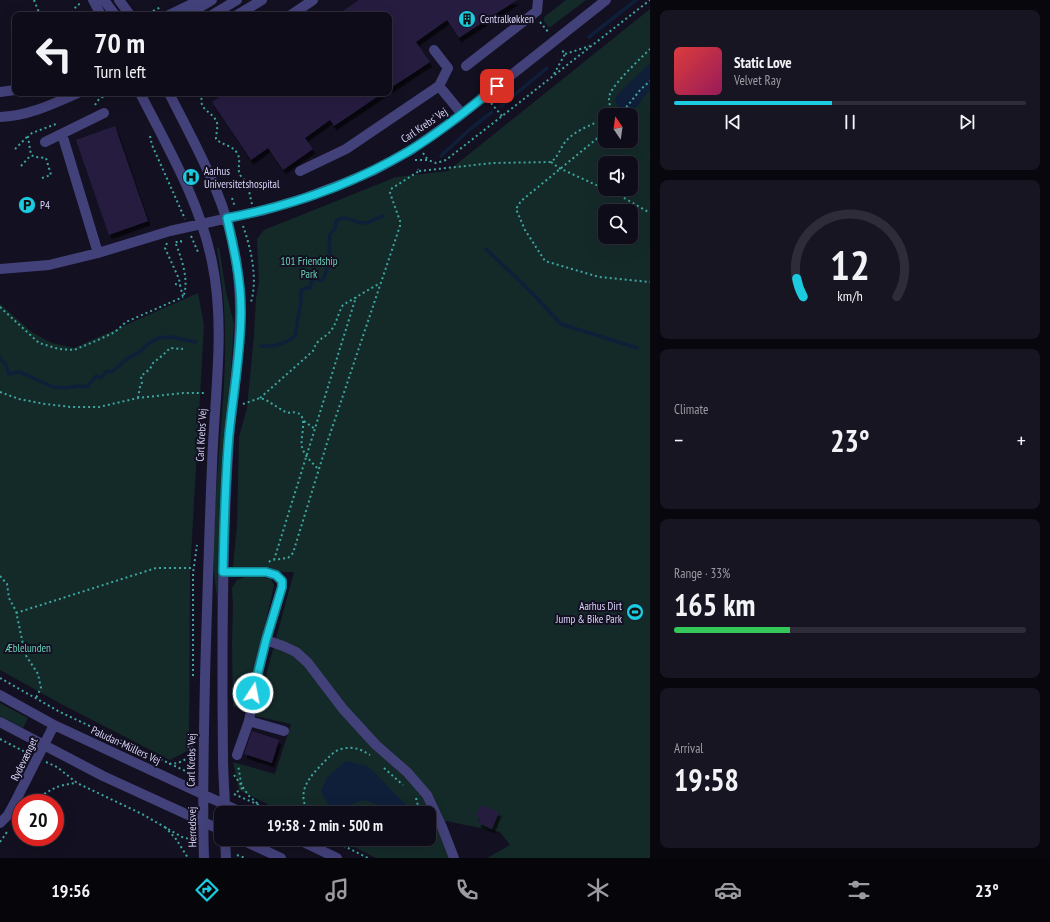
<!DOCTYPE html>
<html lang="en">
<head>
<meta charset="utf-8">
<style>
  body { margin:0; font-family:"PT Sans Narrow",sans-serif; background:#171522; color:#f1f3f6; height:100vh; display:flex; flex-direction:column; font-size:15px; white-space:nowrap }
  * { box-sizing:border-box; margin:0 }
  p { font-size:13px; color:#9b9ba2 }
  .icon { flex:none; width:22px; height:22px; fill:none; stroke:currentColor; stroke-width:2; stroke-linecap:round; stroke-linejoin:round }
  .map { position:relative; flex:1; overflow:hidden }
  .side { display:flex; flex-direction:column; gap:10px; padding:10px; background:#08070e; width:400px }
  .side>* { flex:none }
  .banner { position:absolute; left:12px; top:12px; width:380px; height:84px; border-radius:8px; box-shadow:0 4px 16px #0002,0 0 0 1px #2e2c38; background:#0e0c19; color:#f1f3f6; overflow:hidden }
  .needle { width:26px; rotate:347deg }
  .tools { position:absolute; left:598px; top:108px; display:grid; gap:8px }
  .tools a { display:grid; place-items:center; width:40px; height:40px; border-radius:8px; background:#0e0c19; box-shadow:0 4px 16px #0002,0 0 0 1px #2e2c38; font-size:20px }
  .speed { position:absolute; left:12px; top:794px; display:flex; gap:8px; font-size:20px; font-weight:700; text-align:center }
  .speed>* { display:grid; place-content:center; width:52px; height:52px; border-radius:50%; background:#0e0c19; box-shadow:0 4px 16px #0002,0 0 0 1px #2e2c38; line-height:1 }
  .speed .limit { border:6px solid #d22; background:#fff; color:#111 }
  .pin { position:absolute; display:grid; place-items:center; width:34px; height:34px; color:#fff; margin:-17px; border-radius:8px; box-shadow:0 2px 6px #0006 }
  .me { position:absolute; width:44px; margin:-22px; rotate:11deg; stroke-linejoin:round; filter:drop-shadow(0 0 3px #0008) }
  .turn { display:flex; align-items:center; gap:14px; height:84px; padding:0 16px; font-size:18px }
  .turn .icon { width:52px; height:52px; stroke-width:2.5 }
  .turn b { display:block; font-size:28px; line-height:34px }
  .big { font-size:30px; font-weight:700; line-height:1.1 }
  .side .card { flex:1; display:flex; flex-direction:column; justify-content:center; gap:6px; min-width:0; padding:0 14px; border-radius:8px; background:#171522 }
  .side .dial { align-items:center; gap:0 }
  .dial svg { height:104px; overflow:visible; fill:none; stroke:#2e2c38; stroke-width:7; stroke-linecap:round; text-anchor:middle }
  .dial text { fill:#f1f3f6; stroke:none }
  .song { display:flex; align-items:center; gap:12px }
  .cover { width:48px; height:48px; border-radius:6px; background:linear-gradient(135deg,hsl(0 70% 55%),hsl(330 70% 35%)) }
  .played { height:4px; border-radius:2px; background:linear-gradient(90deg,#1ccbdf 45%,#2e2c38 45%) }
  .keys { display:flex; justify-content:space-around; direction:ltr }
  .heat { display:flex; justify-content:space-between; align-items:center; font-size:22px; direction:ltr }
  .charge { height:6px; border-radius:3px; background:linear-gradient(90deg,#34c759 33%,#2e2c38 0) }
  .trip { position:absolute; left:214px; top:806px; width:222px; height:40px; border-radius:8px; background:#0e0c19; box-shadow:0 4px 16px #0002,0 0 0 1px #2e2c38; font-weight:700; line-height:40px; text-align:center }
  .menu { display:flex; height:64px; justify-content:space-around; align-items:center; background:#06050a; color:#9b9ba2 }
  .menu .icon { width:28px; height:28px }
  .menu .current { color:#1ccbdf }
  .menu b { font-size:18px; color:#f1f3f6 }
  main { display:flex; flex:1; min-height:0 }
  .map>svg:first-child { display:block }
  .green { fill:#142a29; fill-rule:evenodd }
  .water { fill:#0f1f3a }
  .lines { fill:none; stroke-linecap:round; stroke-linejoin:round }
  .stream { stroke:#0f1f3a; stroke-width:3.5 }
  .building { fill:#251e3f; filter:url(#shadow) }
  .path { stroke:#3da6a0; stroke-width:2; stroke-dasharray:2 3; stroke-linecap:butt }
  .minor { stroke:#43417a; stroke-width:10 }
  .route-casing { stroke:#128491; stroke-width:10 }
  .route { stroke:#1ccbdf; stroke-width:7 }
  .labels { text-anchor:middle; stroke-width:4; stroke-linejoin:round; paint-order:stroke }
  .poi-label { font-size:11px; fill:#d9d5fa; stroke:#131021; text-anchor:start }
  .street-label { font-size:11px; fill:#d9d5fa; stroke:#131021 }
  .park-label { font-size:11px; fill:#6ad1b7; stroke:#131021 }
</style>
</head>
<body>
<main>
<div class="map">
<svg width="650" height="858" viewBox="0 0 650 858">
  <defs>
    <filter id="shadow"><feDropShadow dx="2.5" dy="4.5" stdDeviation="0" flood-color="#0009"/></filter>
  </defs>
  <rect width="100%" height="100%" fill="#131021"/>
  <!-- green -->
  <path class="green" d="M566 0H586L549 28 544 21V17Z
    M650 9V858H487L510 845 500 832 446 821 437 827 449 858H376L338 839H429V813H285L239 790 233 762 275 774 291 724 255 716 294 572H283L233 567 237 525 239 437 247 408 254 335 256 298 259 282 257 239 264 230 396 177 448 171ZM605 115H631V141H605ZM605 163H631V189H605ZM605 211H631V237H605Z
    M219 247 226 292 234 324 229 399 219 772 217 596C209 551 216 500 219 454 222 413 226 373 225 332 225 304 221 276 217 248Z
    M198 293 204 325 190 574 189 750 170 760 63 705 0 670V304L33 333 52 343 74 348Z
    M245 577H263L271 579 274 585 247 708 233 707 232 642 233 606 232 588 237 580Z
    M0 703 28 718 23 728 0 716Z"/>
  <!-- water -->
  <path class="water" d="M650 63V89L635 109 620 110 615 102 616 96Z
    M346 761 368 766 408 807 403 813 364 800 345 806 329 805 321 792 327 777Z"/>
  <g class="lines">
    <!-- stream -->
    <path class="stream" d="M589 37 636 0
      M501 106 547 68
      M441 156 469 130 492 112
      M486 249 530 291 561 324 637 348
      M261 346C272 347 286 344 295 336L301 301V291L306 288H310L312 280 316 279 321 281 324 278C325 272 328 268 329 262 330 252 329 244 330 234L335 229 336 221C346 214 354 223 364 223 370 223 377 218 383 216
      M0 358 6 365 9 374 20 372 53 387 64 388 79 386 87 387 96 376 101 378 106 372 113 371 128 358 141 351 149 343 159 338 170 337 196 342"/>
  </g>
  <!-- building -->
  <path class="building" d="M359 0H517L459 38 447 20 416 42 430 62 389 89V15H337Z
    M225 93H383L334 126 330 120 305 138 313 149 283 170 268 148 251 160 212 102Z
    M115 126 148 221 109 235 76 140Z
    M252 731 279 740 272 763 244 754Z
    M480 805 499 812 492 829 478 823 480 818 476 816Z"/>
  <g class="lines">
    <!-- path -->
    <path class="path" d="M34 0 40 15
      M153 11 161 7
      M73 13 76 6 81 3
      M540 22 549 33
      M565 54 590 46
      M554 74 565 54 561 49
      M203 93C196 111 213 110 217 123 218 128 216 134 216 139 222 145 232 145 237 153 241 159 238 165 239 172 240 177 244 178 246 182 249 188 250 197 252 204
      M491 103 502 116
      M95 105 99 99 110 93
      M611 115C612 108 607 101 610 94 614 83 641 58 650 49
      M620 115 641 89 650 81
      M605 132 521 201 516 209 525 230 545 261 599 277 650 282
      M150 136 152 145 185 219
      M15 149 27 137
      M423 153 428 160
      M415 160H428L436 163 446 160 650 0
      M551 162 559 168 605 189
      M21 166 31 155
      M419 171 493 163 551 162C559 156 560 148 566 141 573 132 594 123 605 119
      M42 178 51 175 46 158 35 157 31 155 28 137 32 133 56 124
      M606 189 619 195 650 213
      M232 198 235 207
      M243 226C251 248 258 279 251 302
      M191 236 198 252
      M167 243 165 248 179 279 180 285
      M175 284 180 285 183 297C190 282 181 256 175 242H181V239
      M0 307 39 343 59 349 74 350 98 340 115 332 126 322 183 297
      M0 392 19 399 45 404 71 407H99L138 398 183 393H206
      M138 398 140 387 142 384 141 376 150 369 153 363 163 355 170 348 183 349
      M260 398 313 351C318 336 325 340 332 329 337 322 338 313 343 305L380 283
      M243 404 260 398 266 400 287 413C313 407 299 436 302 447 304 456 313 463 319 470
      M304 421 315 429
      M274 560 356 297
      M269 562 271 560 288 558 293 553 327 443 400 226V221L390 193 391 189 419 171 418 169
      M0 576 7 584 9 598 16 611 25 654 38 674 41 688 36 698
      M16 613 156 568H194
      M193 676V573L197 545
      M0 678 60 712 194 775
      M0 739 29 754
      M46 762 57 767 77 783 142 814 182 837 193 840
      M169 764C183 763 189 760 192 745
      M384 768 403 785
      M234 775 249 796 258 804
      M237 792 242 788 238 765
      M234 794 277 813
      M416 798 418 806 417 813
      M32 803C49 790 56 785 77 783
      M309 813C295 791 310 777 324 762 329 757 335 750 341 749 353 746 361 749 370 755
      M165 827 176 839 188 858
      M330 839 368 858
      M0 842 7 832
      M237 855 245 858"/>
    <!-- minor -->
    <path class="minor" d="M93 0 101 15
      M104 0 115 15
      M119 0 130 15
      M169 15 200 0
      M187 15 212 0
      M212 15 237 0
      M237 15 262 0
      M291 15 313 0
      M434 50 448 68 439 86 462 114
      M466 66 537 11 538 0
      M0 92 15 90
      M140 93C168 148 200 202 212 262 226 327 214 400 212 466 209 536 207 607 205 678 204 738 202 798 204 858
      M169 93C196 147 227 199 236 260 246 320 235 377 229 437 228 455 227 473 226 492 222 580 222 669 223 758 223 776 225 795 225 813
      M0 117C28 116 53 104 78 93
      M62 134 98 253
      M45 142 104 113
      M300 171 346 149 439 86
      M0 269 49 265 98 253 170 231 265 210 305 198 342 184 375 170 411 150 457 118 606 0
      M223 572H266L276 575 282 581V587L266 640 256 680 249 721 237 755
      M266 640 283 646 296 652 308 663 343 709 376 745 407 772 427 795 442 827 454 858
      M0 695 54 725 243 813
      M249 721 284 731
      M0 722 103 776 221 830
      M0 823 8 815 14 804 54 725
      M225 839 226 858
      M240 839 281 858
      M297 839 337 858"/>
  </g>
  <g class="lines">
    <!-- route casing -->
    <g class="route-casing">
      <path id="route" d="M253 693 266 640 282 587V581L276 575 266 572H223C224 527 225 480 229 435 233 394 241 353 241 311 241 280 234 249 227 218 291 206 353 184 409 151 440 132 469 109 497 86"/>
    </g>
    <!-- route -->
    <use href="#route" class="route"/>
  </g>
  <!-- icons -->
  <defs>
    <g id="building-disc" transform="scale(0.9)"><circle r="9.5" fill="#1ccbdf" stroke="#131021"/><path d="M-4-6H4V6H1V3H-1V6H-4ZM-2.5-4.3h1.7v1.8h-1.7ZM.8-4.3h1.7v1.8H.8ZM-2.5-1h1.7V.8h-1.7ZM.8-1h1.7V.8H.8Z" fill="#111"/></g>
    <g id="hospital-disc" transform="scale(0.9)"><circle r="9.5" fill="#1ccbdf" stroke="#131021"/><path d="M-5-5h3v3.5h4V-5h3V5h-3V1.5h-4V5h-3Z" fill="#111"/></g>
    <g id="parking-disc" transform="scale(0.9)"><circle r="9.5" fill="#1ccbdf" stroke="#131021"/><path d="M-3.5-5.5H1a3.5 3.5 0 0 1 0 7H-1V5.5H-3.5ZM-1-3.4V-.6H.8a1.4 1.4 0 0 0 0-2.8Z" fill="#111"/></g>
    <g id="stadium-disc" transform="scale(0.9)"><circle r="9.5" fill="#1ccbdf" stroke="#131021"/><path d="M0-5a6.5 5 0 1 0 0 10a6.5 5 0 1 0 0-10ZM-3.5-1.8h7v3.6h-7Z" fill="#111"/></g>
  </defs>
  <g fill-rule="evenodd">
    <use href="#building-disc" x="467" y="19"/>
    <use href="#hospital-disc" x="191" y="177"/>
    <use href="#parking-disc" x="27" y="205"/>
    <use href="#stadium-disc" x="635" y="612"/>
  </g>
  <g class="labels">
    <!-- poi labels -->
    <g class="poi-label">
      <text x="480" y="23">Centralkøkken</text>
      <text x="204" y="175">Aarhus<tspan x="204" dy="13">Universitetshospital</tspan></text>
      <text x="40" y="209">P4</text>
      <text x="622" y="610" text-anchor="end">Aarhus Dirt<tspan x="622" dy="13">Jump &amp; Bike Park</tspan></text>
    </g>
    <!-- street labels -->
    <g class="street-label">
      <text transform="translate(424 125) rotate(-34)" y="4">Carl Krebs' Vej</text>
      <text transform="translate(201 435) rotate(-87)" y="4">Carl Krebs' Vej</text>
      <text transform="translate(126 745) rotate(25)" y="4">Paludan-Müllers Vej</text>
      <text transform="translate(24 759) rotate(-64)" y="4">Rydevænget</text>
      <text transform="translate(191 760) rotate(-89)" y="4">Carl Krebs' Vej</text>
      <text transform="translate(192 827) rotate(-91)" y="4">Herredsvej</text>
    </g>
    <!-- park labels -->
    <g class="park-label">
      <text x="309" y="265">101 Friendship<tspan x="309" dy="13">Park</tspan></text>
      <text x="28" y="652">Æblelunden</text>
    </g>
  </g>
</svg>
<div class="tools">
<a><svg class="needle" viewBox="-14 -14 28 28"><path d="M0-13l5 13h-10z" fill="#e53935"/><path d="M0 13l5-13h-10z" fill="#9b9ba2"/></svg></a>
<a><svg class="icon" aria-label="sound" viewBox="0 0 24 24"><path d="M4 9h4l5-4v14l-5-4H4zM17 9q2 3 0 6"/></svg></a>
<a><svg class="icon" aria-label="search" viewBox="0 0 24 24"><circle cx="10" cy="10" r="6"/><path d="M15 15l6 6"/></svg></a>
</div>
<div class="speed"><div class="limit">20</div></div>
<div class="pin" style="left:497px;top:86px;background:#d93025"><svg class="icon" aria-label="arrive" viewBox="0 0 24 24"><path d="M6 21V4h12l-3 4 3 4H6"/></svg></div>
<svg class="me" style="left:253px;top:693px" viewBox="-20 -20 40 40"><circle r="17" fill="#1ccbdf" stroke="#fff" stroke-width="3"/><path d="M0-11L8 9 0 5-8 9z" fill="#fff"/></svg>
<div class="trip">19:58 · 2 min · 500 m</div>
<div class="banner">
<div class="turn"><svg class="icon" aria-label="left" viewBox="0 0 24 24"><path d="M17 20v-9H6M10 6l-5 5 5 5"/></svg><div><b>70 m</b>Turn left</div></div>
</div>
</div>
<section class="side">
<div class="card">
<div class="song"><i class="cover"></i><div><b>Static Love</b><p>Velvet Ray</p></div></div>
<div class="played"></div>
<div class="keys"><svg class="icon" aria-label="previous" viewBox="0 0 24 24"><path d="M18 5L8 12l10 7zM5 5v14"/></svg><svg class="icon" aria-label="pause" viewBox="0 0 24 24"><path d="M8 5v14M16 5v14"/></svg><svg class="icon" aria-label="next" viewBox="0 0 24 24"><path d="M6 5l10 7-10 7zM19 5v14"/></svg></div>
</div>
<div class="card dial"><svg viewBox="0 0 100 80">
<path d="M14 69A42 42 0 1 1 86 69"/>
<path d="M14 69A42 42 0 0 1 9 55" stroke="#1ccbdf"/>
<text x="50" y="56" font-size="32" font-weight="700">12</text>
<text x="50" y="72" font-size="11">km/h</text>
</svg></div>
<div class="card"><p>Climate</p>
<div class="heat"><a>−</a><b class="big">23°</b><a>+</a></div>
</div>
<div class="card"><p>Range · 33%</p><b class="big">165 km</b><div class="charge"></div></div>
<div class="card"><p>Arrival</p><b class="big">19:58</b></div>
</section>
</main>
<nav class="menu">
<b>19:56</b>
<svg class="icon current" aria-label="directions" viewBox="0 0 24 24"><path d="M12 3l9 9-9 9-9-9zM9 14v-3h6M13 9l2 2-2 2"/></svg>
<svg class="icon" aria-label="music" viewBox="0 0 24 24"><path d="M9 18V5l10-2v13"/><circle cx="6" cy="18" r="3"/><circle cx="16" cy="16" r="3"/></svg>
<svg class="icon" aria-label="phone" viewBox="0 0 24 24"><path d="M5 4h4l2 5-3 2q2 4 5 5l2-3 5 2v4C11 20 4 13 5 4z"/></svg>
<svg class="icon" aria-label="climate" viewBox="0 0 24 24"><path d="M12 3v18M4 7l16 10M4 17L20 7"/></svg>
<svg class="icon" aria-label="car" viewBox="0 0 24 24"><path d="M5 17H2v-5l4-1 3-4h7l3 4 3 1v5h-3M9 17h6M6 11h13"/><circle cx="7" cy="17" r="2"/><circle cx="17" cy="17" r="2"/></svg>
<svg class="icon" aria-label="filters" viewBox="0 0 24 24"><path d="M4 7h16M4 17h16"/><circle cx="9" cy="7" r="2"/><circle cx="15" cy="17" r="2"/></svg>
<b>23°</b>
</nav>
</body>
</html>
